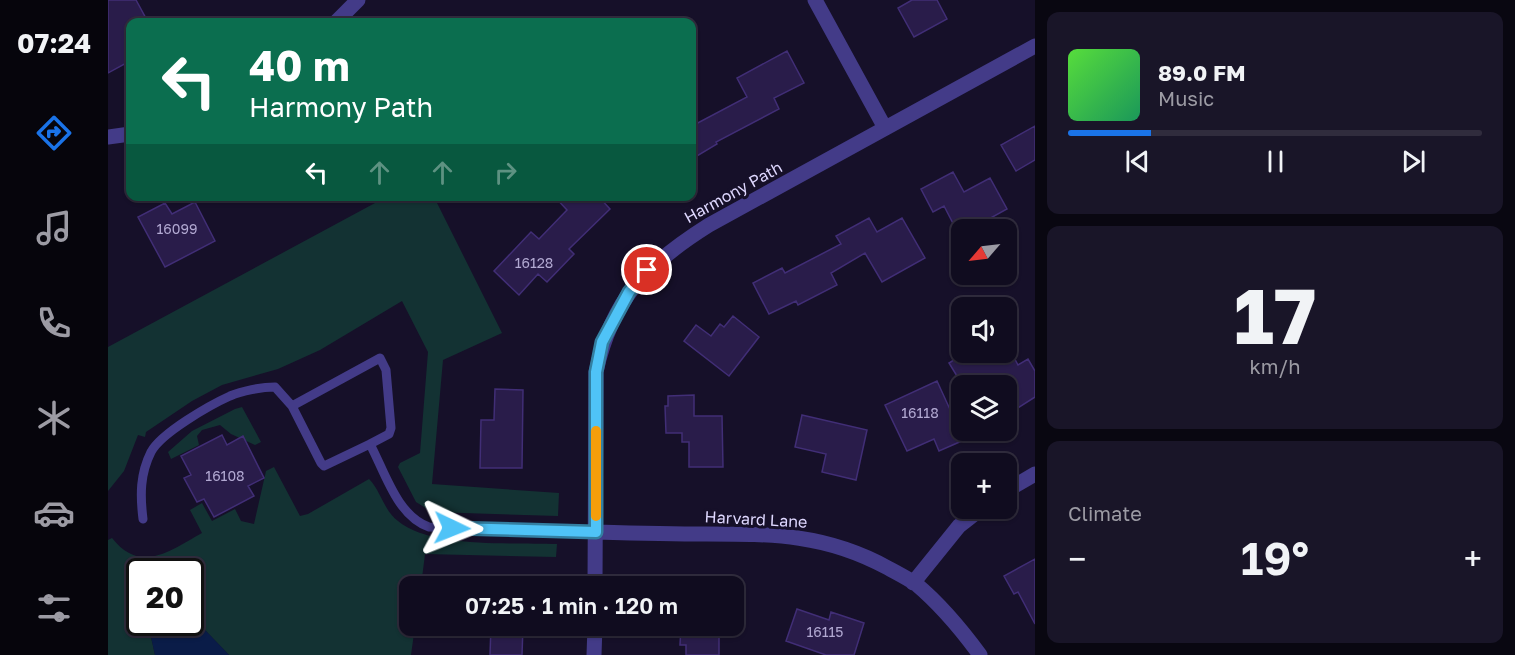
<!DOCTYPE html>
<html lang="en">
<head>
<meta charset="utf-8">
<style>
  body { margin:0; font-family:"Golos Text",sans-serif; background:#191528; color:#f1f3f6; height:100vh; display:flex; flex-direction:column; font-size:22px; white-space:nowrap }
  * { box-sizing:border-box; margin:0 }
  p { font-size:20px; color:#9c9ba4 }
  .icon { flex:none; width:33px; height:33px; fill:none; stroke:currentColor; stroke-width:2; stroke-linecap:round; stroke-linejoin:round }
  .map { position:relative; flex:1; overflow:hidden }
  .drawer { display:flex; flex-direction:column; gap:12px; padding:12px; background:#090711; width:480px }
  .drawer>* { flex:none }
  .guide { position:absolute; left:18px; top:18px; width:570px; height:183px; border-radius:12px; box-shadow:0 2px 4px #0004,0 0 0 2px #302c3d; background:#0b6e4f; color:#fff; overflow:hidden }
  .needle { width:39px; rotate:242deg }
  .controls { position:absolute; left:843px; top:219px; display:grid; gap:12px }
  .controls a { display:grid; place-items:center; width:66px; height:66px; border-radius:12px; background:#100c1f; box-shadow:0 2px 4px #0004,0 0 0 2px #302c3d; font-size:30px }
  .speed { position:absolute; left:18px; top:558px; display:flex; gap:12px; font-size:30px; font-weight:700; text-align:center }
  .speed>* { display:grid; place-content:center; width:78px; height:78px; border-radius:50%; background:#100c1f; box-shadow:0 2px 4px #0004,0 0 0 2px #302c3d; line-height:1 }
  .speed .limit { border:3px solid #111; border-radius:9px; background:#fff; color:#111 }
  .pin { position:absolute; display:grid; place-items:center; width:51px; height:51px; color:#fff; margin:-26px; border:3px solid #fff; border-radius:50%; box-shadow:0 2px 6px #0007 }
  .me { position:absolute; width:66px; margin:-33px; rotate:92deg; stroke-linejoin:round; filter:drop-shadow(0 0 4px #0008) }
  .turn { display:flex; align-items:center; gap:21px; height:126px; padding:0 24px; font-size:27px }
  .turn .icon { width:78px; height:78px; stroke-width:2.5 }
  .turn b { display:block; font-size:42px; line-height:51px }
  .lanes { display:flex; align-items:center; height:57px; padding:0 24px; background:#0003; justify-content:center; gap:30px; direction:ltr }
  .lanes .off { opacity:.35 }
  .big { font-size:45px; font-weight:600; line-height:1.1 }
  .drawer .tile { flex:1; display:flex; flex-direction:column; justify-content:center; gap:9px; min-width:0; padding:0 21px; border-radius:12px; background:#191528 }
  .drawer .dial { align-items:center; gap:0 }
  .dial b { font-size:78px; line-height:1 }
  .song { display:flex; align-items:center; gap:18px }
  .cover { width:72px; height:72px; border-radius:9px; background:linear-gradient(135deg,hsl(110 70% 55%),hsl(150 70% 35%)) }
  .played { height:6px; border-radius:3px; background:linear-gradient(90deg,#1a73e8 20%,#302c3d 20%) }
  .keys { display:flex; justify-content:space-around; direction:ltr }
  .heat { display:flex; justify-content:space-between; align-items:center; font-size:33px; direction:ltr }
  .trip { position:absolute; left:291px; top:576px; width:345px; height:60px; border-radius:12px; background:#100c1f; box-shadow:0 2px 4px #0004,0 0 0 2px #302c3d; font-weight:600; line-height:60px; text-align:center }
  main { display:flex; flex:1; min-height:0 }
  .dock { display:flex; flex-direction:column; width:108px; justify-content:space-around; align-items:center; background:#06050c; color:#9c9ba4 }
  .dock .icon { width:42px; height:42px }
  .dock .current { color:#1a73e8 }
  .dock b { font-size:27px; color:#f1f3f6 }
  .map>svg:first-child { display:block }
  .green { fill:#133233 }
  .water { fill:#0a1c48 }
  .building { fill:#291c4a; stroke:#412e76; stroke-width:1.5 }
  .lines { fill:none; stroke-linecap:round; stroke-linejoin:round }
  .service { stroke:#433b88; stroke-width:9 }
  .minor { stroke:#433b88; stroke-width:15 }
  .route-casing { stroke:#337fa1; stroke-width:15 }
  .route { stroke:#4fc3f7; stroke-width:10 }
  .slow { stroke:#f59e0b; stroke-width:10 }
  .labels { text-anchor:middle; stroke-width:6; stroke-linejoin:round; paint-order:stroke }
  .number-label { font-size:14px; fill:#b2a9d2 }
  .street-label { font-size:16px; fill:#dfd8ff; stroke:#161029 }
</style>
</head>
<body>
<main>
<nav class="dock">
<b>07:24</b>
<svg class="icon current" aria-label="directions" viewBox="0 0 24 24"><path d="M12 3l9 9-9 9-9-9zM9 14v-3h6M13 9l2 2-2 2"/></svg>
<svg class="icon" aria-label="music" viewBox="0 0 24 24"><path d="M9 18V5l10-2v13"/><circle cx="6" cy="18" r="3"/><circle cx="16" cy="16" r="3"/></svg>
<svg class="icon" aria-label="phone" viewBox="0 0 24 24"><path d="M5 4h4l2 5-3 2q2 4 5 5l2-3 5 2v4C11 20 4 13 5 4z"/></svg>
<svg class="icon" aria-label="climate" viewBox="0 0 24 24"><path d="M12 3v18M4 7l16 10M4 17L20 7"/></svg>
<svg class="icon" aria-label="car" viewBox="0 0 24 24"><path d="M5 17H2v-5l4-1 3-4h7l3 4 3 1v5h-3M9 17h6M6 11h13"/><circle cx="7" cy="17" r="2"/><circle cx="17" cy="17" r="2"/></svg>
<svg class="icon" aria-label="filters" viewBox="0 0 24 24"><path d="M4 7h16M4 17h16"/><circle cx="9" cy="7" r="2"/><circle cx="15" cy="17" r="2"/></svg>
</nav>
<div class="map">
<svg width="927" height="655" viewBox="0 0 927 655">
  <rect width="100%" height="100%" fill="#161029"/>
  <!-- green -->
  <path class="green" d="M280 196 326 197 394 333 335 360 324 484 451 493 450 516 324 512 308 502 290 467 292 463 312 453 320 352 294 301 212 350 170 369 114 385 84 401 38 432 37 437 30 435 16 471 0 491V347Z
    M134 407 153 442 147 445 123 434 112 425 94 430 89 436 91 445 63 459 60 452 84 431 127 409Z
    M166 467 192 516 200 514 261 479C273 491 276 511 290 521 323 549 405 542 449 544L448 557 317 554 313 586H302V626H307L303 655H121L97 630 83 619 82 572H32V622L40 623 47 655H0V540L4 538C33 575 63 550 94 533L82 510 94 503 104 521 127 509 133 521 146 524 158 471Z"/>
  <!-- water -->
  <path class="water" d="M83 619 97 630 121 655H47L40 623 82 622Z"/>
  <!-- building -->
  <path class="building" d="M0 0H28L40 22H22V61L0 73Z
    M804 0H829L839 19 806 37 790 8Z
    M679 51 696 83 666 98 671 109 608 142 609 144 584 159V126L639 97 629 78Z
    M927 126V160L908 171 893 145Z
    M845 172 856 192 882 178 899 209 861 230H854V233L851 235 836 206 825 212 813 189Z
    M446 196H490L502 209 461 249 466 254 439 282 430 274 411 295 386 271 423 232 431 239 459 210Z
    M87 202 107 241 57 267 30 217 57 203 64 214Z
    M761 218 769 232 794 218 817 258 774 282 757 253 723 273 729 285 690 305 688 301 661 314 645 283 674 268 677 273 733 244 728 236Z
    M625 316 651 337 621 376 576 341 588 325 603 336 612 324 616 327Z
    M881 352H903L910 365 920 359 927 371V397L905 411 898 401V386H855L841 363 857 353 863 363Z
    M829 381 856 440 831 451 826 439 799 451 777 405Z
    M387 389 415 390 414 468H372L373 420H386Z
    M586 395V416H614L615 467H581V442H574V433H558L557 406H560V396Z
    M694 415 759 430 748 480 714 472 718 454 687 447Z
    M114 435 119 445 135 436 156 478 140 486 146 496 106 517 96 499 89 502 76 478 83 475 73 456Z
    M927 559V624L910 592 906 594 896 576Z
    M689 609 721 620 723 612 756 623 746 655H718L678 641Z
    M383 626H415L414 655H382Z
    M573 626H611V655H578V645H572Z"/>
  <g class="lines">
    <!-- service -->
    <path class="service" d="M184 406 272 358 278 370 283 428 281 434 262 444C277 472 289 516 321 527L488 532
      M35 519C32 495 32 474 43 452 53 433 102 405 122 396 134 391 153 387 167 387L184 406 213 463 216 466 262 444"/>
    <!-- minor -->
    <path class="minor" d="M707 0 777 128
      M228 22 250 0
      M0 137 22 134
      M898 491 927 474
      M488 532C524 533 561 534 598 534 666 534 718 534 780 568 789 573 799 578 808 584 833 605 853 629 872 655
      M805 583 851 526 874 508
      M487 586 488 372C504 298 539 264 601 225L927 46
      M486 655 487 626"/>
  </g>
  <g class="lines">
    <!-- route casing -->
    <g class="route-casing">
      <path id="route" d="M344 528 488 532V372L494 342 521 292 539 270"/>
    </g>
    <!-- route -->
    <use href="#route" class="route"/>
    <!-- slow -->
    <path class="slow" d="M488 516V431"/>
  </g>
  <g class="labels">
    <!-- number labels -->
    <g class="number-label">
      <text x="69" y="234">16099</text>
      <text x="426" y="268">16128</text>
      <text x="812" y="418">16118</text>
      <text x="117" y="481">16108</text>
      <text x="717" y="637">16115</text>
    </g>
    <!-- street labels -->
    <g class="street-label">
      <text transform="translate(625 192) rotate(-29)" y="6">Harmony Path</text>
      <text transform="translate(648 519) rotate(3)" y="6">Harvard Lane</text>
    </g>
  </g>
</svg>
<div class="controls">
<a><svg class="needle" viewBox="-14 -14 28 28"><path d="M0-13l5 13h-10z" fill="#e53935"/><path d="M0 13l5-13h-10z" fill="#9c9ba4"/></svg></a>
<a><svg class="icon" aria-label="sound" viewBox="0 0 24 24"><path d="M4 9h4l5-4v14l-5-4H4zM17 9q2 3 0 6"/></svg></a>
<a><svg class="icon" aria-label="layers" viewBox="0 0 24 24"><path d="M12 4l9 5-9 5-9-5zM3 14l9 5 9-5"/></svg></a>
<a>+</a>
</div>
<div class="speed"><div class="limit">20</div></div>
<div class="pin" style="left:539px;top:270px;background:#d93025"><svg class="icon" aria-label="arrive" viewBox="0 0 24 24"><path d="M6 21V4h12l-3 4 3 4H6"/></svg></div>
<svg class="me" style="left:344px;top:528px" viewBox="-20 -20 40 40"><path d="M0-17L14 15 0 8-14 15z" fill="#4fc3f7" stroke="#fff" stroke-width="4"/></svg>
<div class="trip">07:25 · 1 min · 120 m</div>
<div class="guide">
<div class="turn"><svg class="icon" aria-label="left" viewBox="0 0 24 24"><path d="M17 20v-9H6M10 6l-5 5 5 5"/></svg><div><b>40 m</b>Harmony Path</div></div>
<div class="lanes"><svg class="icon" aria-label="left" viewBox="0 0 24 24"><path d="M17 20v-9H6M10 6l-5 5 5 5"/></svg><svg class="icon off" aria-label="ahead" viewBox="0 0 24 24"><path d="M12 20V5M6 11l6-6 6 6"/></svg><svg class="icon off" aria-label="ahead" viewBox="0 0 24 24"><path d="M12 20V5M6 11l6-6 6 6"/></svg><svg class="icon off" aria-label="right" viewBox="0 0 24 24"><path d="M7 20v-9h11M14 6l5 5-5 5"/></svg></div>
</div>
</div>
<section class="drawer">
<div class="tile">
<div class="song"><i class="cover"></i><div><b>89.0 FM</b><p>Music</p></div></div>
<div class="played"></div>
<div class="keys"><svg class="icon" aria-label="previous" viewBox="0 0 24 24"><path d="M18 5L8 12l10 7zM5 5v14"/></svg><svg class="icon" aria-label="pause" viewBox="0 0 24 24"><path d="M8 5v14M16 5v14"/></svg><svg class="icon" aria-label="next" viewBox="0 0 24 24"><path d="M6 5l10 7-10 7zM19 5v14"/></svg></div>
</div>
<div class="tile dial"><b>17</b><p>km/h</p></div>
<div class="tile"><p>Climate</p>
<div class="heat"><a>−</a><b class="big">19°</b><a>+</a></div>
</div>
</section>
</main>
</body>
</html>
